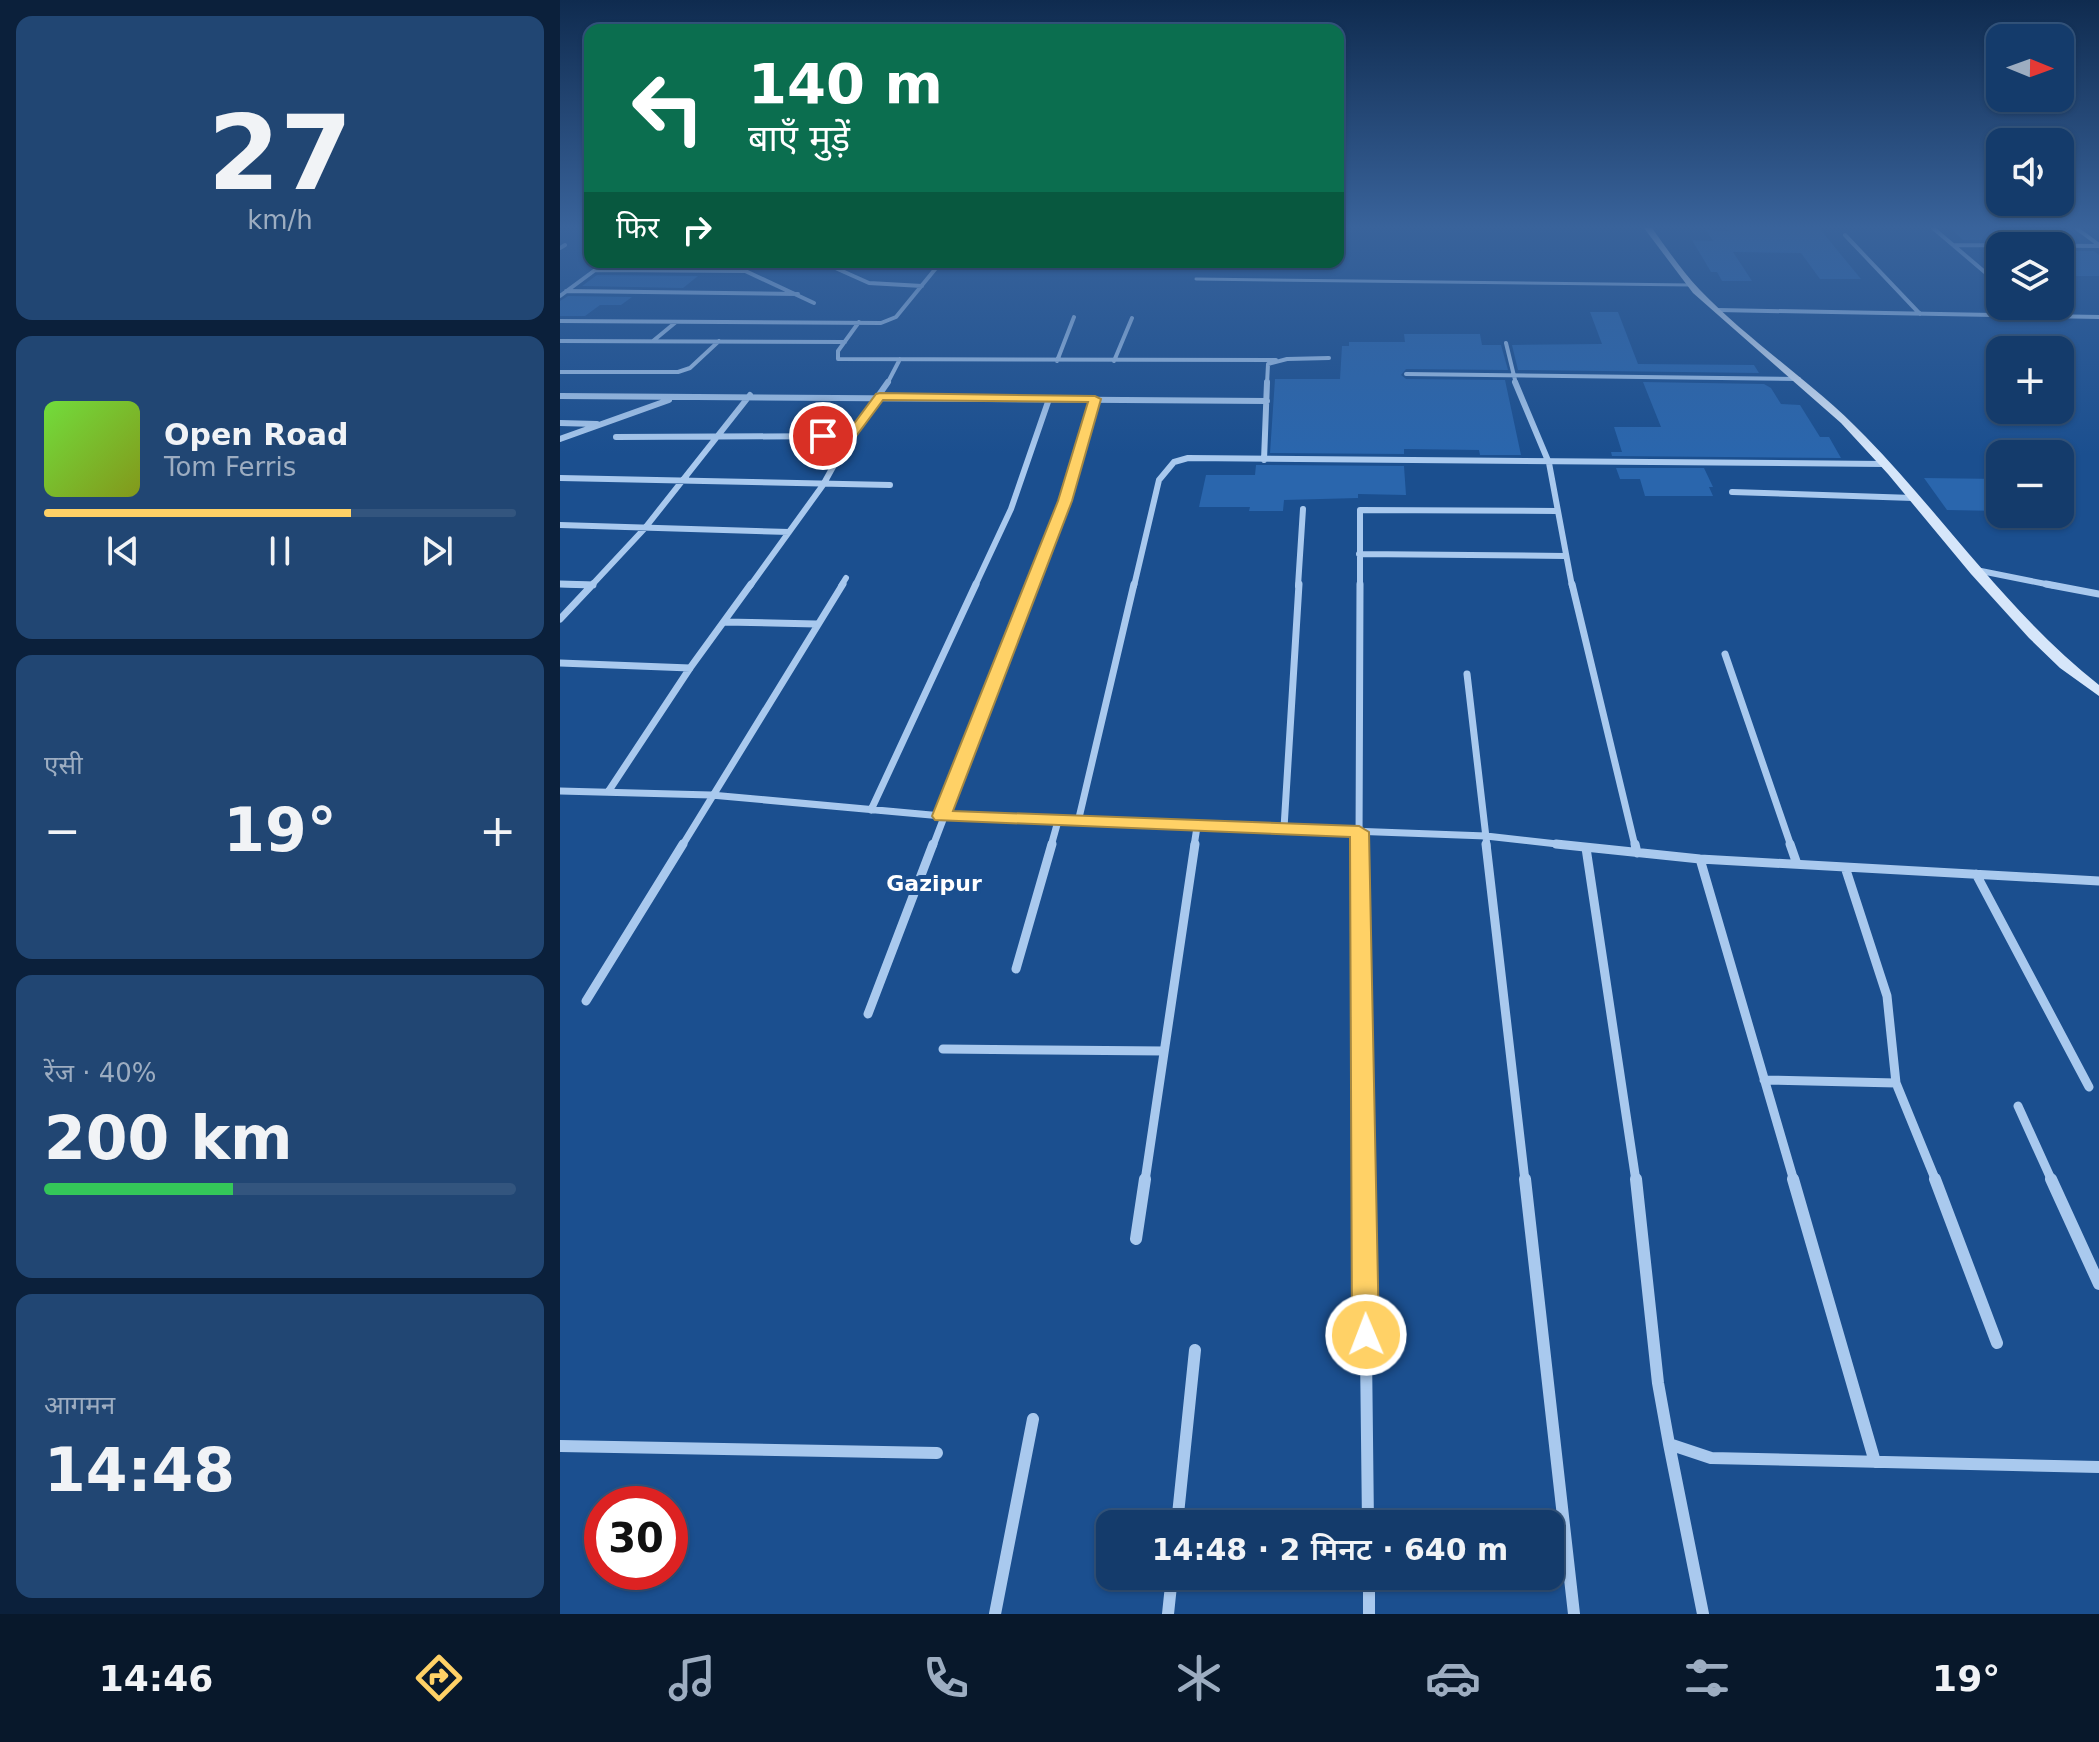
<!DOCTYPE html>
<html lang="hi">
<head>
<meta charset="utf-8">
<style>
  body { margin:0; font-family:"DejaVu Sans","Noto Sans Devanagari",sans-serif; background:#214673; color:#f1f3f6; height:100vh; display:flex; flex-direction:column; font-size:30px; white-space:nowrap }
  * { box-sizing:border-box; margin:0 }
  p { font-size:26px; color:#9dadc1 }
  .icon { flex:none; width:44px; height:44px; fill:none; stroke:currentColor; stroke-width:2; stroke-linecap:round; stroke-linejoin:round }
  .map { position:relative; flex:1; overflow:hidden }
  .side { display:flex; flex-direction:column; gap:16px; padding:16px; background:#0b203b; width:560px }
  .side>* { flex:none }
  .guide { position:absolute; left:24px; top:24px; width:760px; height:244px; border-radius:16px; box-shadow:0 2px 6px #0004,0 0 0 2px #33557e; background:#0b6e4f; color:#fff; overflow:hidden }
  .needle { width:52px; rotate:91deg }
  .controls { position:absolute; left:1426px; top:24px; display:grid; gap:16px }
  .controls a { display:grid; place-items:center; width:88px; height:88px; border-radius:16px; background:#143b6b; box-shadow:0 2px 6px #0004,0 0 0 2px #33557e; font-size:40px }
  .speed { position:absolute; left:24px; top:1486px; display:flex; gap:16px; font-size:40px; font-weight:700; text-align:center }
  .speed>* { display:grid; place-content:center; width:104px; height:104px; border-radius:50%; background:#143b6b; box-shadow:0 2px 6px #0004,0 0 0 2px #33557e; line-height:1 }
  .speed .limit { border:12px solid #d22; background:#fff; color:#111 }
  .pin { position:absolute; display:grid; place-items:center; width:68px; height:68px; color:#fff; margin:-34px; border:4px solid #fff; border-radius:50%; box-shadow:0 2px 8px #0007 }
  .me { position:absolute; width:88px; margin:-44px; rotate:359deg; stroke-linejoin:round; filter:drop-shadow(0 0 6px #0008) }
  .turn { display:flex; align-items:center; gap:28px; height:168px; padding:0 32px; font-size:36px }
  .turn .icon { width:104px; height:104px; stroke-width:2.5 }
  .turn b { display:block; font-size:56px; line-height:68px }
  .then { display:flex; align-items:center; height:76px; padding:0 32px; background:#0003; gap:16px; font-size:30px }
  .big { font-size:60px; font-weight:600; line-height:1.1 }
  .side .tile { flex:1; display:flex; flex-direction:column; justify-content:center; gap:12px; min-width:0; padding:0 28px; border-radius:16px; background:#214673 }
  .side .dial { align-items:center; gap:0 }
  .dial b { font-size:104px; line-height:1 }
  .song { display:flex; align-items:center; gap:24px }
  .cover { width:96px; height:96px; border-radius:12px; background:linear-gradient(135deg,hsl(100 70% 55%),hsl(70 70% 35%)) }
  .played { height:8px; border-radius:4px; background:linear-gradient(90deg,#ffd166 65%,#33557e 65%) }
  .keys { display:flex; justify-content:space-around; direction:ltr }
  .heat { display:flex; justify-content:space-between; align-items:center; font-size:44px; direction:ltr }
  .charge { height:12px; border-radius:6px; background:linear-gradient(90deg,#34c759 40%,#33557e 0) }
  .trip { position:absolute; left:536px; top:1510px; width:468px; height:80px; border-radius:16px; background:#143b6b; box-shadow:0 2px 6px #0004,0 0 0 2px #33557e; font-weight:600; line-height:80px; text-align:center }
  .tab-bar { display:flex; height:128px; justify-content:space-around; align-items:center; background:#08182b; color:#9dadc1 }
  .tab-bar .icon { width:56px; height:56px }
  .tab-bar .current { color:#ffd166 }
  .tab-bar b { font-size:36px; color:#f1f3f6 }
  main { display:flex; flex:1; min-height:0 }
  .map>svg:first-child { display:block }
  .building { fill:#2a66ad }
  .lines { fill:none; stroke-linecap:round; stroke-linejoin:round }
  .lane { stroke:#a9c9ee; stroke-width:3 }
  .street-far4 { stroke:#a9c9ee; stroke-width:4 }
  .street-far3 { stroke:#a9c9ee; stroke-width:6 }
  .street-far2 { stroke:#a9c9ee; stroke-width:7 }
  .street-far1 { stroke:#a9c9ee; stroke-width:9 }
  .street { stroke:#a9c9ee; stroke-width:12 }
  .secondary { fill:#d6e6fa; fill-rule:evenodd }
  .route { fill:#ffd166; stroke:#a68842; stroke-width:2 }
  .labels { text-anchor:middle; stroke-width:8; stroke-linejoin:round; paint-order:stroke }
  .neighbourhood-label { font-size:22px; font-weight:bold; fill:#fff; stroke:#1b4f8f }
</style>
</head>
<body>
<main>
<section class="side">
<div class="tile dial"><b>27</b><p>km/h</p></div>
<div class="tile">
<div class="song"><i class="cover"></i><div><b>Open Road</b><p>Tom Ferris</p></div></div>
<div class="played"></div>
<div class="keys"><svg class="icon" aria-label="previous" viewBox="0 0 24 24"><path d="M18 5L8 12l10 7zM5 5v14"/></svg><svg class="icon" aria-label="pause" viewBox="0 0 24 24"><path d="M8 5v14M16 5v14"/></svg><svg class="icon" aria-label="next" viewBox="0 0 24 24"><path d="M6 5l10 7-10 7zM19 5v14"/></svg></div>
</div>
<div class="tile"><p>एसी</p>
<div class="heat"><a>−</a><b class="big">19°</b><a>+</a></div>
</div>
<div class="tile"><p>रेंज · 40%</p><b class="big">200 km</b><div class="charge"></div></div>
<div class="tile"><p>आगमन</p><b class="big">14:48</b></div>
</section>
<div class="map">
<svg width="1539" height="1614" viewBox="0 0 1539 1614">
  <rect width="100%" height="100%" fill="#1b4f8f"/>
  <!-- building -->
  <path class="building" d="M1167 228H1259L1301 279H1260L1241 253 1173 252 1192 281H1162L1157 272H1151L1132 240 1153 241 1146 230 1169 231Z
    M1390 228H1440V240H1403Z
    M1500 251H1534L1539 255V276H1500Z
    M57 262H149L147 264H152L52 265Z
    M37 275 138 276 123 288 22 286Z
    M8 296 72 297 61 305H40L25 316H0V301Z
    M1030 312H1058L1078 364 1194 365 1199 373 958 370 952 345 1042 344Z
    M844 334H920L922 345H941L948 370 846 369 841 375 846 379 945 380 961 455H920L919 450 844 449V454L710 453 715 379H780L782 346H789V342H845Z
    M1083 382 1204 384 1211 388 1221 404 1240 405 1260 437H1269L1281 458 1052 456 1051 452H1062L1054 427H1101Z
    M696 465 844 466 846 495 798 494V498L724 500 723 511H689L690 507H639L646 475H695Z
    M1056 468H1144L1153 487H1149L1153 496H1085L1080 479H1060Z
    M1364 478 1440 479V511L1387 510Z"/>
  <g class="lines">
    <!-- lane -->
    <path class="lane" d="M636 279 1131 285"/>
    <!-- street-far4 -->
    <path class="street-far4" d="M1373 228 1440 285
      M1516 228 1539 245
      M1285 235 1360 314
      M1393 245 1539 246
      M0 248 5 245
      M166 262 254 303
      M262 262 309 283 362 286
      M35 270 186 271
      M6 291 238 294
      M0 296 46 262
      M1158 310 1539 317
      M0 321 321 323 336 317 381 262
      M299 322 278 351V359L716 360
      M0 341 285 342
      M93 341 116 322
      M946 343 956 384
      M497 361 514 317
      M554 361 572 318
      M0 372H118L130 368 159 341
      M846 374 1239 379
      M327 384 340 359
      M707 384 708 364 727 359 769 358"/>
    <!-- street-far3 -->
    <path class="street-far3" d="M955 382 989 463 1012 586
      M0 396 707 401
      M0 423 37 424
      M56 437 290 436
      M0 439 109 400
      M704 460 707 382
      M0 478 330 485
      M1172 492 1353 498
      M0 525 229 532
      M799 554 1005 556
      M1416 570 1496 586
      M0 584 33 585
      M31 586 85 528 190 395
      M190 586 263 485 290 436 328 382
      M281 586 286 578
      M415 586 451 509 489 399
      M473 586 505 501 535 399
      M574 586 599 480 614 462 628 458 1324 464
      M738 586 743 509
      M800 586V510L997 511"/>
    <!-- street-far2 -->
    <path class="street-far2" d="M0 584 33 585
      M1012 584 1075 846
      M1486 584 1539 594
      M0 619 33 584
      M165 622 256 624
      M1165 654 1231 846
      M0 663 130 668
      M907 674 927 846
      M0 791 151 795 382 816 926 836 1015 846
      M48 792 130 668 191 584
      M311 810 416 584
      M518 822 574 584
      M724 828 739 584
      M122 846 283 584
      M373 846 473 584
      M491 846 498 821
      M634 846 637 827
      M799 846 800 584"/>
    <!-- street-far1 -->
    <path class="street-far1" d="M799 844 804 1181
      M926 844 965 1181
      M996 844 1140 859 1539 881
      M1075 844 1077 853
      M1230 844 1237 864
      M1026 848 1076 1181
      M1140 859 1234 1181
      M1285 867 1327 996 1336 1083 1376 1181
      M1416 874 1529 1087
      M456 969 492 844
      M26 1001 123 844
      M308 1014 373 844
      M383 1049 604 1051
      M1204 1080 1336 1083
      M1458 1106 1492 1181
      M585 1181 635 844"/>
    <!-- street -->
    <path class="street" d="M804 1179 808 1524
      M965 1179 1014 1614
      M1076 1179 1098 1383 1109 1444 1151 1458 1539 1467
      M1233 1179 1315 1462
      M1375 1179 1437 1343
      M1491 1179 1539 1284
      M576 1239 585 1179
      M1109 1444 1143 1614
      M0 1446 377 1453
      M617 1524 635 1350
      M809 1576V1614
      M435 1614 473 1419
      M608 1614 612 1576"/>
    <!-- secondary -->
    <path class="secondary" d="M1084 228H1092C1107 249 1122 271 1140 290 1191 343 1254 383 1305 436 1385 518 1448 613 1539 685V696L1500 668 1469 638 1411 574 1328 474 1281 423 1133 293Z"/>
  </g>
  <!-- sky -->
  <linearGradient id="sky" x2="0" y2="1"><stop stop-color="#0f2b4f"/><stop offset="0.5" stop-color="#39639b"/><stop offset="1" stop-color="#39639b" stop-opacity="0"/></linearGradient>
  <rect width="1539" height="454" fill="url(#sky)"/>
  <!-- route -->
  <path class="route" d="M320 393 535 396 541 399 512 501 393 811 799 826 809 832 819 1335 815 1344 806 1347 796 1344 792 1335 790 837 375 820 372 816 498 501 528 402 323 400 294 439H259L257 436 263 433H287L316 394Z"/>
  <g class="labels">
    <!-- neighbourhood labels -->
    <g class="neighbourhood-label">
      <text x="374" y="891">Gazipur</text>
    </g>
  </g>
</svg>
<div class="controls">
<a><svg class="needle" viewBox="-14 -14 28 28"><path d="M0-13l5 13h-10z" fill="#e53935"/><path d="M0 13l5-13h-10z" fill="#9dadc1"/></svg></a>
<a><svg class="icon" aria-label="sound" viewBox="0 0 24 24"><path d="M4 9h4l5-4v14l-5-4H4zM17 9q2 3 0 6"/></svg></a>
<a><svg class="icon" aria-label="layers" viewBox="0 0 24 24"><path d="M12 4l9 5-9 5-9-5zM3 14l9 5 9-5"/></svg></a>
<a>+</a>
<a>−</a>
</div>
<div class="speed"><div class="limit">30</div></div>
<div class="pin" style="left:263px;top:436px;background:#d93025"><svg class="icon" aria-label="arrive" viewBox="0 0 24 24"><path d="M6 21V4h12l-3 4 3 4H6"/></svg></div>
<svg class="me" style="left:806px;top:1335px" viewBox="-20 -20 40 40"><circle r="17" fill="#ffd166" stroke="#fff" stroke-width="3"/><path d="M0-11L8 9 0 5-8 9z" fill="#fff"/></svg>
<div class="trip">14:48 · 2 मिनट · 640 m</div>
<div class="guide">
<div class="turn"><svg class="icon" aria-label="left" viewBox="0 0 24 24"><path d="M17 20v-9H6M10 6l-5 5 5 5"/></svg><div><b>140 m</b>बाएँ मुड़ें</div></div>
<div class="then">फिर<svg class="icon" aria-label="right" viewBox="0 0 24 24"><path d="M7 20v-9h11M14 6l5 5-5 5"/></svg></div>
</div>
</div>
</main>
<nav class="tab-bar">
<b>14:46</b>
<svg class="icon current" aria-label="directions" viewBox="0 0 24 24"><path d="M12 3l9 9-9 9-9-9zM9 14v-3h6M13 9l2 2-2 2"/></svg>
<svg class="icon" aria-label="music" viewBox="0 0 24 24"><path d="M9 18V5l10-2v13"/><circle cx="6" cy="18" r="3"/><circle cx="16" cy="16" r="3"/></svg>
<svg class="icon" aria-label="phone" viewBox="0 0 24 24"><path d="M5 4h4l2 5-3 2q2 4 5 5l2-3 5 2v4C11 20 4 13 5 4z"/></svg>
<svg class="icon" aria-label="climate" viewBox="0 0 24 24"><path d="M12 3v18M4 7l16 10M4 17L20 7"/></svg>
<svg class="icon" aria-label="car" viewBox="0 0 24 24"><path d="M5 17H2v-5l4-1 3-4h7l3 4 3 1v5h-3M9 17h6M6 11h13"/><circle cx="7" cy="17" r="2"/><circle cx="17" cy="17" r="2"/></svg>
<svg class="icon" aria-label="filters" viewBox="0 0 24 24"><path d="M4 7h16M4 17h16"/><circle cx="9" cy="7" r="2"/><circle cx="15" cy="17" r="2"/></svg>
<b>19°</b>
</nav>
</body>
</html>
